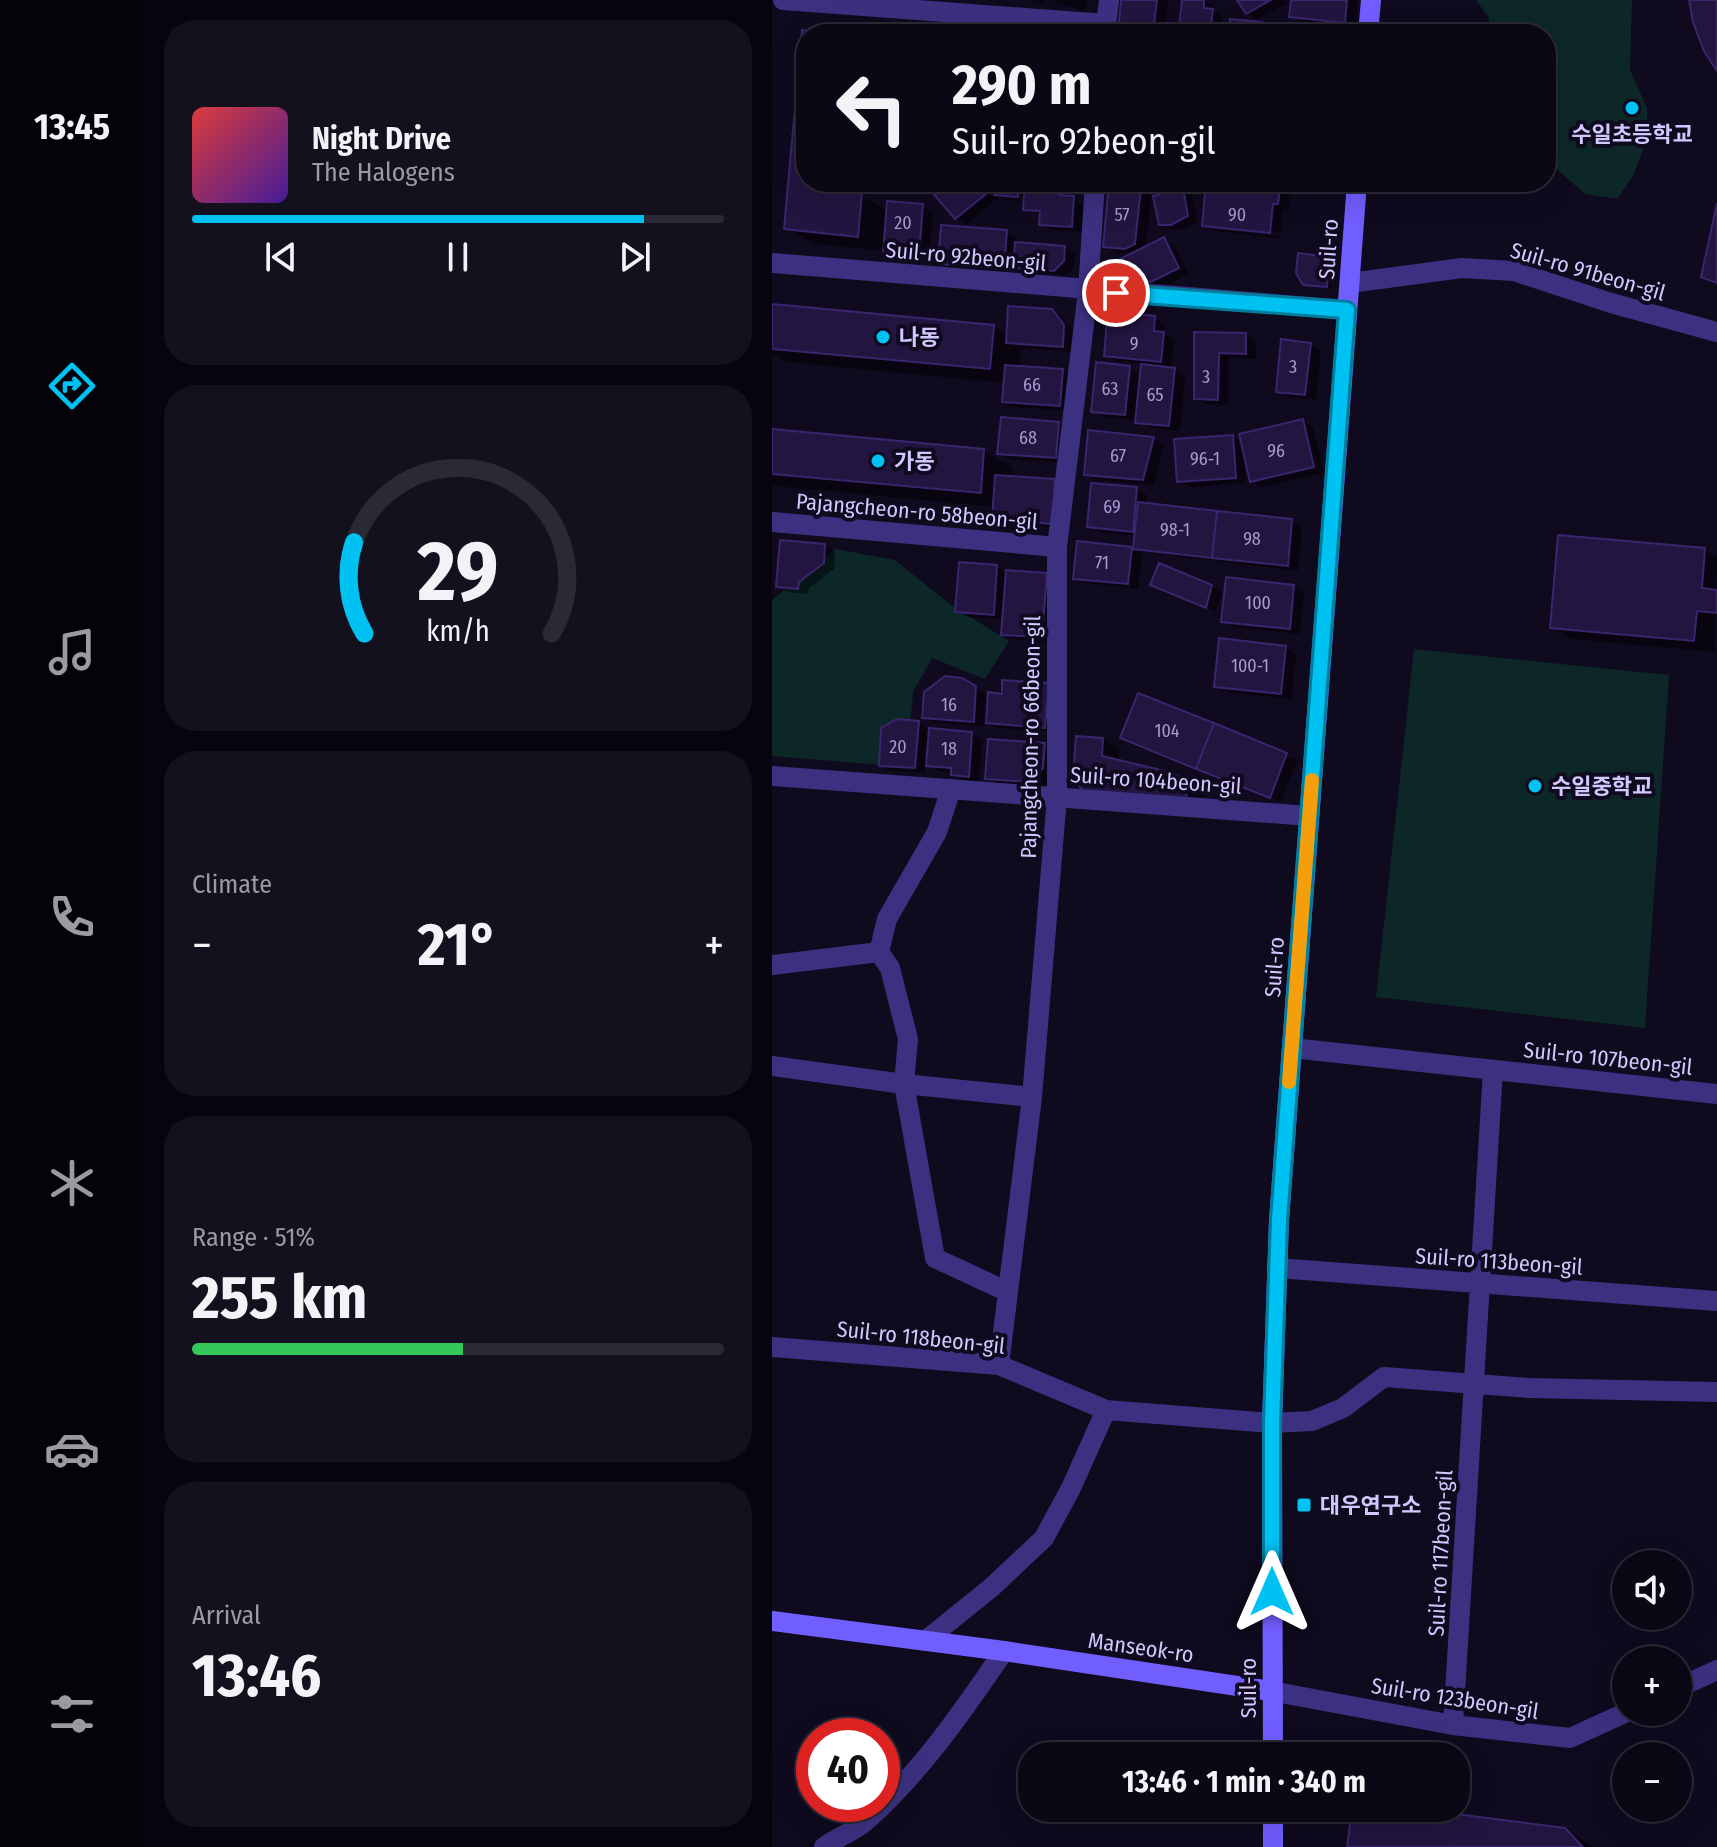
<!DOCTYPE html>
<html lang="en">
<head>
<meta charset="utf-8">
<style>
  body { margin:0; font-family:"Fira Sans Condensed","Noto Sans KR",sans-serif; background:#14111f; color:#f1f3f6; height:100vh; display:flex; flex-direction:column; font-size:30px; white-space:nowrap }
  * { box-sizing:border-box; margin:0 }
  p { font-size:26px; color:#9a9aa1 }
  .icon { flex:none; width:44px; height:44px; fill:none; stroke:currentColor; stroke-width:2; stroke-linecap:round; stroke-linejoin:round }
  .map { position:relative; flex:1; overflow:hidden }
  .details { display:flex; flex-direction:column; gap:20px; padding:20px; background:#06040c; width:628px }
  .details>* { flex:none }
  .banner { position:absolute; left:24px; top:24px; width:760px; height:168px; border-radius:32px; box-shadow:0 8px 32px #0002,0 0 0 2px #2b2935; background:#0b0816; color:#f1f3f6; overflow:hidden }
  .controls { position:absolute; left:840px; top:1550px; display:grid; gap:16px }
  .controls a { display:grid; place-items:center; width:80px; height:80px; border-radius:50%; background:#0b0816; box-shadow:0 8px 32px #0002,0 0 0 2px #2b2935; font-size:40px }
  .speed { position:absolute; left:24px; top:1718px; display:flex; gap:16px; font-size:40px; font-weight:700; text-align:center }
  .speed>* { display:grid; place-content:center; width:104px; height:104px; border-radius:50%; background:#0b0816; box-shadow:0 8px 32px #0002,0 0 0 2px #2b2935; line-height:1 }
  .speed .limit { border:12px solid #d22; background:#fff; color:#111 }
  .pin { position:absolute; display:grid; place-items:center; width:68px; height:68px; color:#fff; margin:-34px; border:4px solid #fff; border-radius:50%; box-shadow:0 2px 8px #0007 }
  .me { position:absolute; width:88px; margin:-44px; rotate:0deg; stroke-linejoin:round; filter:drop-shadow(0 0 6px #0008) }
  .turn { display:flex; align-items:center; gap:28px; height:168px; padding:0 24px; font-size:36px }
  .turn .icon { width:104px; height:104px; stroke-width:2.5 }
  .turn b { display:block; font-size:56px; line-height:68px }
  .big { font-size:60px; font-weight:700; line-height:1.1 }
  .details .tile { flex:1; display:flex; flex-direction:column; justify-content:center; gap:12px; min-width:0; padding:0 28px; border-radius:32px; background:#14111f }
  .details .dial { align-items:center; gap:0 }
  .dial svg { height:208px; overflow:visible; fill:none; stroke:#2b2935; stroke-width:7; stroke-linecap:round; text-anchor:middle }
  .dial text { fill:#f1f3f6; stroke:none }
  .song { display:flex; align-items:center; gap:24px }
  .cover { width:96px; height:96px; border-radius:12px; background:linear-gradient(135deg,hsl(0 70% 55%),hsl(260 70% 35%)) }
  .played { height:8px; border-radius:4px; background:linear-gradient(90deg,#00c2f2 85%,#2b2935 85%) }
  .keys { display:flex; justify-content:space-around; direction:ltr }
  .heat { display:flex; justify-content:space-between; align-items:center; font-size:44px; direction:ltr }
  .charge { height:12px; border-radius:6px; background:linear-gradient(90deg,#34c759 51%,#2b2935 0) }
  .trip { position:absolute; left:246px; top:1742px; width:452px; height:80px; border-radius:32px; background:#0b0816; box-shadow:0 8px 32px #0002,0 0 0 2px #2b2935; font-weight:700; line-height:80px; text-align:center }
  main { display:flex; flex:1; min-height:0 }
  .tabs { display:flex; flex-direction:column; width:144px; justify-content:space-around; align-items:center; background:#040309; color:#9a9aa1 }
  .tabs .icon { width:56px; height:56px }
  .tabs .active { color:#00c2f2 }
  .tabs b { font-size:36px; color:#f1f3f6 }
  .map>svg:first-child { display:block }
  .green { fill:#0d2728 }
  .shadow { fill:#0007; fill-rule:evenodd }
  .building { fill:#221540; stroke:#3a256e; stroke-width:2 }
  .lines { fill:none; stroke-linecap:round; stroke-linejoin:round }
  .street { stroke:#3c3181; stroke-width:20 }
  .secondary { stroke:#715eff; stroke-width:20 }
  .route-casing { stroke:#007e9d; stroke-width:20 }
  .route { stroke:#00c2f2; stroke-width:14 }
  .slow { stroke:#f59e0b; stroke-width:14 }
  .poi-dot { fill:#00c2f2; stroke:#0f0a1e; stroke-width:3 }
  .labels { text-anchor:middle; stroke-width:8; stroke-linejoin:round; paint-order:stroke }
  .number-label { font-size:18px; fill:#a79acf }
  .poi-label { font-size:22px; font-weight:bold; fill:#d3c7ff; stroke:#0f0a1e; text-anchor:start }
  .street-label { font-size:22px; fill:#d3c7ff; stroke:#0f0a1e }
</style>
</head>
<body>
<main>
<nav class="tabs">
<b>13:45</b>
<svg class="icon active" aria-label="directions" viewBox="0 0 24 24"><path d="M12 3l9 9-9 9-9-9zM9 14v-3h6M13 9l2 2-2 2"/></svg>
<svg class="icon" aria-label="music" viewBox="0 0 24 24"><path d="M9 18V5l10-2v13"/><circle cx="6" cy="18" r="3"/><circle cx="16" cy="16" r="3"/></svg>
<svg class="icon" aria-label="phone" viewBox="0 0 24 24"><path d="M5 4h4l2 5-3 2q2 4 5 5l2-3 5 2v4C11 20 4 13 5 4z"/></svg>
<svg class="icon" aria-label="climate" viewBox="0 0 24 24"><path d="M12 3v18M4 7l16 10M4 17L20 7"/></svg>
<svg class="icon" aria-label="car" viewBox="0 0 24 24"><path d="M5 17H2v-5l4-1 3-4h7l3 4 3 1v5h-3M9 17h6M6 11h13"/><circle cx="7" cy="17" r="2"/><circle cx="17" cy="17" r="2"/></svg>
<svg class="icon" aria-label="filters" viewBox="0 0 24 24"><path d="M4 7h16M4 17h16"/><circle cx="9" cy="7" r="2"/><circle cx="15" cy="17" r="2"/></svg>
</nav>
<section class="details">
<div class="tile">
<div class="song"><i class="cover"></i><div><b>Night Drive</b><p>The Halogens</p></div></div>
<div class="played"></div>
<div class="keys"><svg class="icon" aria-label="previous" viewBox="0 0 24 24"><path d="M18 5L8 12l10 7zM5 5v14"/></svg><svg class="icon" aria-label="pause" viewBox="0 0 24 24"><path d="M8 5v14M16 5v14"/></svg><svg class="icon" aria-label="next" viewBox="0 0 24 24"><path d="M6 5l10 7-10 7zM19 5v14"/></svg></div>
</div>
<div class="tile dial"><svg viewBox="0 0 100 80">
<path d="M14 69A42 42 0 1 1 86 69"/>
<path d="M14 69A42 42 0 0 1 10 34" stroke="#00c2f2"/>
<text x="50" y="56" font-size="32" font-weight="700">29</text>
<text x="50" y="72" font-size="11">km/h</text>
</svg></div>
<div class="tile"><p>Climate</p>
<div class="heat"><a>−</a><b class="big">21°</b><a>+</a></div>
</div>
<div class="tile"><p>Range · 51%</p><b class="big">255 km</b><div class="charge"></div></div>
<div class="tile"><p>Arrival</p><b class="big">13:46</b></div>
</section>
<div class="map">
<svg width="945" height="1847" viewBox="0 0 945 1847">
  <rect width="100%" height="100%" fill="#0f0a1e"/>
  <!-- green -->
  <path class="green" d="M704 0H860L858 70 875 108 876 137 861 176 845 199 813 194 774 160V34H715L717 18Z
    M63 549 123 560 179 605 237 641 213 679 160 658 141 692 135 767 0 756V600Z
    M642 649 897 675 873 1028 604 997Z"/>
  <!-- shadow -->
  <path class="shadow" d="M256 0H272L270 5Z
    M277 0H316L312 11Z
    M351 0H396L392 34H348Z
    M412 0 432 1 442 7V12L451 17 449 34H408Z
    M468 0H513L515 3 485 19 475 13Z
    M521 0H586L583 27 530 22 519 16Z
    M490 24 501 31 530 34H458Z
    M32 32 48 34H34V182H89L88 195 116 211 150 206 161 212 158 248 148 261 124 259 113 251 42 244 14 228Z
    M172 182H217L224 190 225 182H257L287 186 298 192 297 198 312 204 310 232 279 230 269 223 270 215 253 209 254 201 234 200 228 196 195 224 184 218ZM232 194 256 196V200L232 198Z
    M387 182H418L425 222 411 229 400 230 389 224Z
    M368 189 379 195 374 248 392 240 402 246 416 274 391 287 365 283 354 276 362 254 344 252 333 246Z
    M507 191 518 197 516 209H511L508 238 442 231 432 225ZM440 225 508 232 507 236 440 229Z
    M234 232 245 238 244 244 293 248 303 254 302 267 294 275 254 273 243 266 242 274 179 269 168 263Z
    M557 259 562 262 559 289 533 283Z
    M0 306 222 327 236 335 280 311 291 318 302 332 301 352 249 348 247 368 291 371 301 377 298 411 242 407 232 401 233 383 15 362 0 354Z
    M382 318 393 324 392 334 402 340 399 369 413 376 408 431 376 427 365 420 332 417 321 411 357 368 370 375 371 364 344 361 334 355Z
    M424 334 474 335 484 341V359L456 358V405L434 404 424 398Z
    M538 345 549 351 544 400 516 397 506 391Z
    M531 421 541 427 552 473 490 487 480 481 474 457H472L474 483 418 487 407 481 460 437 471 443Z
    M287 424 297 430 294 463 238 459 228 453Z
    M0 431 212 451 240 467 239 478 282 481 293 487 290 528 233 524 222 518 223 507 5 486 0 483Z
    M318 432 382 439 392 445 382 485 324 480 314 474Z
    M365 489 375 495 374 505 520 521 530 527 526 571 370 552 366 589 313 583 303 577 359 549 363 551 365 536 327 532 317 526Z
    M53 545 63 552 62 569 37 588 36 594 16 592 6 586Z
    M933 550 945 557 943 652 800 639 780 627Z
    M225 567 233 572 274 575 284 581 280 642 242 639 231 633 232 619 195 617 185 611Z
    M381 584 439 586 450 592 444 612Z
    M522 586 532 592 528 634 462 627 451 621Z
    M513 647 524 654 519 699 455 692 444 686Z
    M190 680 214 694 212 726 162 723 152 717Z
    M276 685 284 732 227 728 216 722 232 696Z
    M367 696 525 760 509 802 366 747 350 738Z
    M146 723 157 730 200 734 210 740 207 781 191 780 181 772 167 771 154 764 153 773 119 771 109 765Z
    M331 740 347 749 346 762 415 781 431 790 430 808 313 790Z
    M272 745 283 751 281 774 270 787 226 784 215 778Z
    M582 1808H622L792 1830 822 1847H577Z"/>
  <!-- building -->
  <path class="building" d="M349 0H385L381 34H346Z
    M410 0H432V8L441 9 438 34H406Z
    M465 0H499L474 14Z
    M519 0H575L573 23 517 17Z
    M917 0H945V71L932 51 921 22Z
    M458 19 490 22 489 34H456Z
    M213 22 255 33V34H210Z
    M141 26 192 31 191 34H140Z
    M501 29 548 34H500Z
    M30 30 69 34H34V182H60L59 191 90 193 86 237 12 229Z
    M169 182H214L220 189 183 219 159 191Z
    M223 182H247L246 197 222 195Z
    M253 182 288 184 287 195 302 196 300 227 267 225 268 211 251 210Z
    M385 182H410L416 216 399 225H387L381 196 387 195Z
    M434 182 508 189 506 204H501L498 233 430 226Z
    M337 183 369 187 363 244 353 249 331 247Z
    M115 201 151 204 148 242 137 256 111 254Z
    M945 203V283L929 277Z
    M169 225 235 230 232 269 166 264Z
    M392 237 407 268 379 282 352 278 344 261Z
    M243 242 293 246 292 261 282 271 241 268Z
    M526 253 558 257 555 287 531 285 524 273Z
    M0 304 222 325 218 369 0 349Z
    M236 306 280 309 292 325 291 347 234 343Z
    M346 312 383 316 382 331 392 332 389 362 332 356 335 320Z
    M422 332 474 333V354L447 353 446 400 422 399Z
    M509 339 539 343 533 395 504 392Z
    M324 362 358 366 353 415 319 412Z
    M369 364 403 368 397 426 363 423Z
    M233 365 291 369 288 406 230 402Z
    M229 417 287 422 284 458 225 454Z
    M531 419 542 467 478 482 467 434Z
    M0 429 212 449 209 493 0 474Z
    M316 430 382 437 371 480 312 475Z
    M461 435 464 478 405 482 402 439Z
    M223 475 283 479 280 524 220 519Z
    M319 483 365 487 361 532 315 527Z
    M366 502 445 511 440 558 361 549Z
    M445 511 520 519 516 566 440 558Z
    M786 535 933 548 930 588 945 590V613L925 611 922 641 778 628Z
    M8 540 53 544 52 563 27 582 26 589 4 587Z
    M305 541 360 547 356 584 301 579Z
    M187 562 225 565 222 615 183 612Z
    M387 563 440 585 434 608 378 585Z
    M234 570 275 573 270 637 229 635Z
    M454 577 522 585 518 629 449 622Z
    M447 638 514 646 509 694 442 687Z
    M173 676 190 678 204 686 202 722 150 718 152 692Z
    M230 680 277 683 273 728 214 723 216 692 230 694Z
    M366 693 442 723 424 769 348 738Z
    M125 719 147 721 143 768 107 766 109 728Z
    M442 723 515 753 498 798 424 769Z
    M157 728 200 732 197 777 179 775V768L154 766Z
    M304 736 331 738 330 756 393 771 416 779 414 800 312 792 301 779Z
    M216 739 273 743 271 768 259 782 213 779Z
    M580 1808H638L793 1828 811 1847H575Z"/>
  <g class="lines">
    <!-- street -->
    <path class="street" d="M11 0 334 24
      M333 34 337 0
      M0 263 575 310
      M578 283 690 268 742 271 839 303 945 332
      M0 522 285 547
      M0 776 537 816
      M179 789 165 832 115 919 107 952 118 968 136 1039 132 1084 163 1258 236 1292
      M0 965 107 952
      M520 1048 945 1094
      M0 1066 132 1084 260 1097
      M505 1268 945 1301
      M0 1347 227 1365 334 1410 500 1423 540 1421 571 1408 612 1377 757 1388 945 1392
      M227 1365 260 1097 285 797V547L316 291 323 182
      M153 1641 220 1587 272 1538 299 1488 334 1410
      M906 1688 945 1670
      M499 1691 681 1725 798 1738 855 1712
      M681 1725 721 1070
      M52 1847C65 1837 82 1832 94 1821 149 1772 191 1711 232 1651"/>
    <!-- secondary -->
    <path class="secondary" d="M596 34 599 0
      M0 1621 232 1651 499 1691
      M501 1756 500 1423 507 1220 585 182
      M501 1808V1847"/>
  </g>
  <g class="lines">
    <!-- route casing -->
    <g class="route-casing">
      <path id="route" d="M344 293 575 310 507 1220 500 1423V1592"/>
    </g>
    <!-- route -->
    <use href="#route" class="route"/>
    <!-- slow -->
    <path class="slow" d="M517 1082 540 780"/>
  </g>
  <!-- markers -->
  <g class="poi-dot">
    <circle cx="860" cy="108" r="8"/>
    <circle cx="111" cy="337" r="8"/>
    <circle cx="106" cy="461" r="8"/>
    <circle cx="763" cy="786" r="8"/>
    <rect x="524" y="1497" width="16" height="16" rx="4"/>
  </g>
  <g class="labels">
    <!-- number labels -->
    <g class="number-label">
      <text x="350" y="221">57</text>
      <text x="465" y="221">90</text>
      <text x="131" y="229">20</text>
      <text x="362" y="350">9</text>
      <text x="521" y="373">3</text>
      <text x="434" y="383">3</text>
      <text x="260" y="391">66</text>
      <text x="338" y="395">63</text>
      <text x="383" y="401">65</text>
      <text x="256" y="444">68</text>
      <text x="504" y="457">96</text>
      <text x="346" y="462">67</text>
      <text x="433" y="465">96-1</text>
      <text x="340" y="513">69</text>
      <text x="403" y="536">98-1</text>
      <text x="480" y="545">98</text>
      <text x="330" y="569">71</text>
      <text x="486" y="609">100</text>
      <text x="478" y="672">100-1</text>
      <text x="177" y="711">16</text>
      <text x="395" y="737">104</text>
      <text x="126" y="753">20</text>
      <text x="177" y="755">18</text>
    </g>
    <!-- poi labels -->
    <g class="poi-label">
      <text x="860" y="142" text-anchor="middle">수일초등학교</text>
      <text x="127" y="345">나동</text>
      <text x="122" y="469">가동</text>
      <text x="779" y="794">수일중학교</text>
      <text x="548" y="1513">대우연구소</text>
    </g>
    <!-- street labels -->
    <g class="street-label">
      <text transform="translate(556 249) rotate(-86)" y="8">Suil-ro</text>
      <text transform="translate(194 256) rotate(5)" y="8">Suil-ro 92beon-gil</text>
      <text transform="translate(816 271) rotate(16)" y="8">Suil-ro 91beon-gil</text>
      <text transform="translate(145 511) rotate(5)" y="8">Pajangcheon-ro 58beon-gil</text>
      <text transform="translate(258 737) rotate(-89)" y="8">Pajangcheon-ro 66beon-gil</text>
      <text transform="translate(384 780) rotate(4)" y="8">Suil-ro 104beon-gil</text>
      <text transform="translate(502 967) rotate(-86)" y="8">Suil-ro</text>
      <text transform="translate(836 1058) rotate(6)" y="8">Suil-ro 107beon-gil</text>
      <text transform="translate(727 1261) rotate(4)" y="8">Suil-ro 113beon-gil</text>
      <text transform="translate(149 1337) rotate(6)" y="8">Suil-ro 118beon-gil</text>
      <text transform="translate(668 1553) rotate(-87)" y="8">Suil-ro 117beon-gil</text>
      <text transform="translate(369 1647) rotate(8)" y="8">Manseok-ro</text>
      <text transform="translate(476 1688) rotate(-90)" y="8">Suil-ro</text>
      <text transform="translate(683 1698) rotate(9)" y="8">Suil-ro 123beon-gil</text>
    </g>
  </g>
</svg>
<div class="controls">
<a><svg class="icon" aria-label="sound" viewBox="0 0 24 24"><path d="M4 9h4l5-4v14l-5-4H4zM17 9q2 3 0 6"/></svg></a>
<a>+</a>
<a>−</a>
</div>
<div class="speed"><div class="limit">40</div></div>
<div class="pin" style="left:344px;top:293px;background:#d93025"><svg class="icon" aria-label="arrive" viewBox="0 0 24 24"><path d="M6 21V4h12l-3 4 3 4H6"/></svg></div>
<svg class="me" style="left:500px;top:1592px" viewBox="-20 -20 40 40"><path d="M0-17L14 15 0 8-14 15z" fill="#00c2f2" stroke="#fff" stroke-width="4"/></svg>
<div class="trip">13:46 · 1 min · 340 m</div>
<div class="banner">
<div class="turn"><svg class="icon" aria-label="left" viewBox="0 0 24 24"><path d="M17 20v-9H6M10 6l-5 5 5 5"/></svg><div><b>290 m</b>Suil-ro 92beon-gil</div></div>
</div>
</div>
</main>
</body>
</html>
